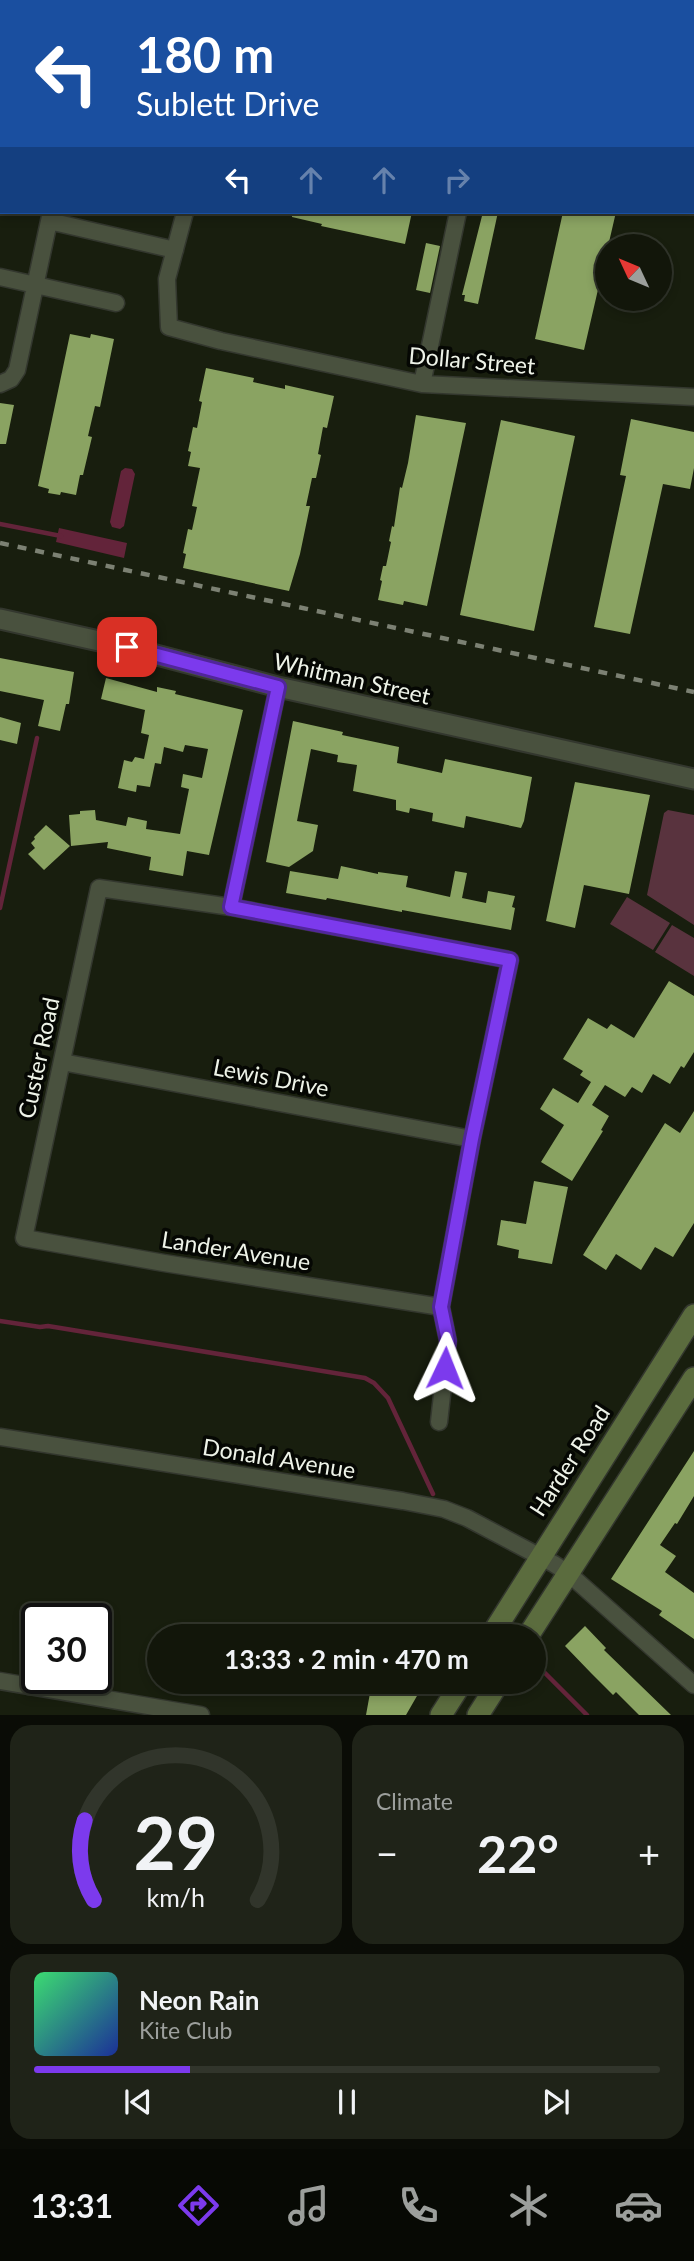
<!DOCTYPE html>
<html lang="en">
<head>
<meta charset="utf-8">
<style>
  body { margin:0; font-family:Lato,sans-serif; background:#1f2318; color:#f1f3f6; height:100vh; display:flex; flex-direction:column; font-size:26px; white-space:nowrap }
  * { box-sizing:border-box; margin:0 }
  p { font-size:23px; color:#9c9f9c }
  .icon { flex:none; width:38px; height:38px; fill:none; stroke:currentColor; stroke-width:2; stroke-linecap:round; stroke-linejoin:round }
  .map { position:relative; height:1715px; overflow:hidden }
  .side { display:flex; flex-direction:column; gap:10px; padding:10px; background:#0a0c06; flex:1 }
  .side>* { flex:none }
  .guide { position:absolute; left:0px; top:0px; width:695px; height:214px; box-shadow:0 4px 10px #0003,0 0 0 2px #31352b; background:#1a4fa0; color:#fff; overflow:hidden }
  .needle { width:46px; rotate:314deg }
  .tools { position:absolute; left:595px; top:234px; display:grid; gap:14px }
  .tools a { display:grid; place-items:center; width:77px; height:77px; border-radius:50%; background:#12160a; box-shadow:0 4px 10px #0003,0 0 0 2px #31352b; font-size:35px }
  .speed { position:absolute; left:21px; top:1603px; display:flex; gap:14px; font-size:35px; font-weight:700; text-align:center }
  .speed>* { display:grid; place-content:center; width:91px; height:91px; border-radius:50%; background:#12160a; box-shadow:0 4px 10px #0003,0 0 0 2px #31352b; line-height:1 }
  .speed .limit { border:4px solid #111; border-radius:10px; background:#fff; color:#111 }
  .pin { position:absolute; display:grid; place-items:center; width:60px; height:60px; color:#fff; margin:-30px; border-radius:14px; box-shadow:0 4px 10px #0006 }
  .me { position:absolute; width:77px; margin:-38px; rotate:2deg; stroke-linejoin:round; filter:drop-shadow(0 0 5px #0008) }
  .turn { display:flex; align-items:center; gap:24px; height:147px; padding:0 21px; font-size:32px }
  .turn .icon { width:91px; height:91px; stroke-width:2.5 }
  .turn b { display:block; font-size:49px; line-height:60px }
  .lanes { display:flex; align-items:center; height:66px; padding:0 21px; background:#0003; justify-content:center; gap:35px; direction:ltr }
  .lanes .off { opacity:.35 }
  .big { font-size:52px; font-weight:700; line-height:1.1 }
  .side .card { flex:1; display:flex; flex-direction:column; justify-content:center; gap:10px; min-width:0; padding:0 24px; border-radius:21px; background:#1f2318 }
  .side .dial { align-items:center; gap:0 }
  .dial svg { height:182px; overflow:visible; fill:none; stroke:#31352b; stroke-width:7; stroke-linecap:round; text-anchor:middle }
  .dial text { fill:#f1f3f6; stroke:none }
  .song { display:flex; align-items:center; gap:21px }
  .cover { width:84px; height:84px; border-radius:10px; background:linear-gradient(135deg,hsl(140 70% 55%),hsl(230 70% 35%)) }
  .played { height:7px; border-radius:4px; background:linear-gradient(90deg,#7c3aed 25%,#31352b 25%) }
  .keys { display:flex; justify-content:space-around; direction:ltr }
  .heat { display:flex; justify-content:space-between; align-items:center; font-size:38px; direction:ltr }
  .side .tiles { flex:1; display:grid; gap:10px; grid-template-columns:1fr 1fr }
  .card:last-child { grid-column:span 2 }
  .trip { position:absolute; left:147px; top:1624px; width:399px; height:70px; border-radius:35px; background:#12160a; box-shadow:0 4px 10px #0003,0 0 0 2px #31352b; font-weight:700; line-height:70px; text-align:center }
  .menu { display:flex; height:112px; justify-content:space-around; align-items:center; background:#070904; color:#9c9f9c }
  .menu .icon { width:49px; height:49px }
  .menu .selected { color:#7c3aed }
  .menu b { font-size:32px; color:#f1f3f6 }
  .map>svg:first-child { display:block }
  .green { fill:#59333e }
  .water { fill:#63243a }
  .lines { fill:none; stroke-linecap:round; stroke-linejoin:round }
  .stream { stroke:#63243a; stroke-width:4.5 }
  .building { fill:#8aa362 }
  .minor-casing { stroke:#33372e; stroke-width:19 }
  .tertiary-casing { stroke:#33372e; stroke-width:23 }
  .secondary-casing { stroke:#33372e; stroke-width:24 }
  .primary-casing { stroke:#33372e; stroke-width:24 }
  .minor { stroke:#49513e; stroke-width:16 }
  .tertiary { stroke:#49513e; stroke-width:19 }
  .secondary { stroke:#5b6c3e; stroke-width:21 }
  .primary { stroke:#6e873e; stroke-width:21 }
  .rail { stroke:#7c8173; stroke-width:4.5; stroke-dasharray:9 9; stroke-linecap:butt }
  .route-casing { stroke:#51269a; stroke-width:18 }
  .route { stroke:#7c3aed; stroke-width:12 }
  .labels { text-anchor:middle; stroke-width:7; stroke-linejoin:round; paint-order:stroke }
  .street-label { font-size:23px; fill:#eef3e8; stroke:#050703 }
</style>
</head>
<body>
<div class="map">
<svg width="694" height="1715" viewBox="0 0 694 1715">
  <rect width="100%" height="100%" fill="#181e0e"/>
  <!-- green -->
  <path class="green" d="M668 810 694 815V925L647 895 664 813Z
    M627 897 670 923 653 950 610 924Z
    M672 925 694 938V976L655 952Z"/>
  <!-- water -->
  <path class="water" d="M125 468 132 469 135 474 124 526 120 529 112 527 110 522 121 471Z
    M59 528 127 543 124 558 56 542Z"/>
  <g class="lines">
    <!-- stream -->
    <path class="stream" d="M0 524 61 536
      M0 908 37 738
      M0 1321 40 1327 48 1326 365 1378 374 1383 388 1398 433 1494
      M538 1666 587 1715"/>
  </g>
  <!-- building -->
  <path class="building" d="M292 212H412L405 244 321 226 322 224 292 217Z
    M483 212H498L478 304 464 301 465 295H462Z
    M563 212H616L584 350 535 339Z
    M426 243 440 246 430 293 416 290Z
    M70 334 90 338 91 334 114 339 100 407 95 406 88 436 92 437 83 475H80L76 495 61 492 60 495 48 493 49 489 38 486Z
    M206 368 254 378 253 382 285 389V385L334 396 327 428 323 427 318 454 321 455 316 478H312L306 506H310L300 554 289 591 183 568 186 554 183 553 188 529 192 530 197 507 192 506 200 468 188 466 191 452 188 451 193 427 197 428 202 402 199 401Z
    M0 403 14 405 6 444H0Z
    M416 415 466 423 427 606 404 601 403 605 378 600 382 581 380 580 383 566H386L391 542 389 541 392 526 394 527 400 487 402 488 408 463Z
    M631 419 694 432V468L690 489 663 484 630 634 594 627 626 476 620 475Z
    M501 420 575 436 534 631 460 615Z
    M0 658 74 672 69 704H66L60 731 38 726 44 700 0 691Z
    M106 678 157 692V687L176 691 175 694 243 710 209 855 187 851 183 876 149 870 151 857 107 848 108 842 71 846 69 815 80 814V811L95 810 96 820 126 826 128 817 147 821 146 829 180 834 189 789 181 787 183 774 202 778 208 749 185 745 183 752 164 747 161 764 155 763 150 787 137 785 136 792 118 788 124 760 132 762 135 757 144 759 149 735 141 733 145 710 101 699Z
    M0 717 21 723 17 744 0 740Z
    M293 721 343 732 342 735 399 747 397 763 442 773 445 759 532 777 524 821 521 828 466 816 464 828 432 821 433 813 410 808 409 813 396 810V800L353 791 357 765 337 762 338 755 311 749 297 821 318 825 313 851 289 867 266 862Z
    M575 782 650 795 629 894 584 885 575 928 546 921Z
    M46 825 70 846 44 870 28 854 35 848 31 843 35 839 34 837Z
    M341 866 378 874V872L408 876 406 887 450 897 455 871 467 873 462 898 486 903 488 891 515 896 512 907 515 908 511 930 402 910V912L327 898 326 900 286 893 290 871 338 879Z
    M669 981 694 996V1052L684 1068 681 1066 670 1084 653 1074 642 1093 632 1087 625 1097 605 1085 592 1105 609 1116 601 1130 603 1131 572 1181 541 1162 564 1125 540 1109 553 1088 578 1103 591 1082 580 1075 583 1071 563 1059 588 1018 607 1029 611 1024 634 1038Z
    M694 1111V1223L673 1257 655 1247 641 1270 616 1254 606 1270 583 1255 665 1123 680 1133Z
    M534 1181 568 1187 552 1264 518 1258 519 1250 497 1245 501 1220 526 1224Z
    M694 1451V1496L677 1524 675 1523 660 1545 676 1556 665 1572 694 1593V1639L659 1615 662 1611 611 1579Z
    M585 1626 606 1648 604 1650 671 1715H639L616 1692 613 1695 591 1673 565 1646Z
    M372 1682H425L406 1715H366Z"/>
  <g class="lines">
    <!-- minor casing -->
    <g class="minor-casing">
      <path id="minor" d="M236 2V0
        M629 2 630 0
        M0 173H2
        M185 212 167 279 169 327 221 341 422 384 694 397
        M49 221 175 250
        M0 277 116 303
        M0 384 11 379 17 370 51 212
        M422 384 458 212
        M231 907 278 687
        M62 1062 472 1139
        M439 1422 448 1341 441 1307 472 1139 510 960 231 907 99 888 24 1238 164 1263 441 1307
        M0 1437 403 1501 444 1509 467 1518 554 1564 568 1573 694 1685
        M0 1681 201 1715"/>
    </g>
    <!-- tertiary casing -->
    <g class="tertiary-casing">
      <path id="tertiary" d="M0 619 126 647 278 687 694 779"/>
    </g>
    <!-- secondary casing -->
    <g class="secondary-casing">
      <path id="secondary" d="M491 1636 694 1315
        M528 1636 694 1378
        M441 1715 462 1682
        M478 1715 499 1682"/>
    </g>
    <!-- primary casing -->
    <g class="primary-casing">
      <path id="primary" d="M308 0 316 2
        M458 0 465 2
        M693 55H694
        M693 90H694"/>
    </g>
    <!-- minor -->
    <use href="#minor" class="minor"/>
    <!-- tertiary -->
    <use href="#tertiary" class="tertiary"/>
    <!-- secondary -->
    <use href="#secondary" class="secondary"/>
    <!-- primary -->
    <use href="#primary" class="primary"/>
    <!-- rail -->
    <path class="rail" d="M0 543 694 692"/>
  </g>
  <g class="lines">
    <!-- route casing -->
    <g class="route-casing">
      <path id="route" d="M127 647 278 687 231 907 510 960 472 1139 441 1307 448 1341 445 1368"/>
    </g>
    <!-- route -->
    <use href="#route" class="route"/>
  </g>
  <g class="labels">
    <!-- street labels -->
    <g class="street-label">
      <text transform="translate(472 361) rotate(5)" y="8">Dollar Street</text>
      <text transform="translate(352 679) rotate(13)" y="8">Whitman Street</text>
      <text transform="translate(39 1058) rotate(-78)" y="8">Custer Road</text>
      <text transform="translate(271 1078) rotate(11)" y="8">Lewis Drive</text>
      <text transform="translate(236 1251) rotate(9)" y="8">Lander Avenue</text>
      <text transform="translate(279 1459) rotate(9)" y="8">Donald Avenue</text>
      <text transform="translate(570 1461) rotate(-57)" y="8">Harder Road</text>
    </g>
  </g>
</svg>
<div class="tools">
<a><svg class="needle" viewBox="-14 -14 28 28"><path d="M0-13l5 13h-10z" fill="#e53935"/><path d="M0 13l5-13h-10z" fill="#9c9f9c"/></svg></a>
</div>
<div class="speed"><div class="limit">30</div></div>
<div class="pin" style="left:127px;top:647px;background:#d93025"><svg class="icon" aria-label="arrive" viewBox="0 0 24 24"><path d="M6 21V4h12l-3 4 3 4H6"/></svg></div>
<svg class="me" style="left:445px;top:1368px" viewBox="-20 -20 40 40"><path d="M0-17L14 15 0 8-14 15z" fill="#7c3aed" stroke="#fff" stroke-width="4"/></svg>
<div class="trip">13:33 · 2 min · 470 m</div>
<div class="guide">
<div class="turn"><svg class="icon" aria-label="left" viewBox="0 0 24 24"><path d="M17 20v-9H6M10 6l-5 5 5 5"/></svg><div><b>180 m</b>Sublett Drive</div></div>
<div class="lanes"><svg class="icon" aria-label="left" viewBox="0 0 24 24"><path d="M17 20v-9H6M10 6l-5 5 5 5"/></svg><svg class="icon off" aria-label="ahead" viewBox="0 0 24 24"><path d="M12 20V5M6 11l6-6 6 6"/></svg><svg class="icon off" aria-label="ahead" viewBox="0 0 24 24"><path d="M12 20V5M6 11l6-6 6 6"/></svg><svg class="icon off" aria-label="right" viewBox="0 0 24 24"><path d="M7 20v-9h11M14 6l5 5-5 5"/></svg></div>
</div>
</div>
<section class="side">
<div class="tiles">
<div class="card dial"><svg viewBox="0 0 100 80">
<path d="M14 69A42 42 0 1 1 86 69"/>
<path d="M14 69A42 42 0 0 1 10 34" stroke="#7c3aed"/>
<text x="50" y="56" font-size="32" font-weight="700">29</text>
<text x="50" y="72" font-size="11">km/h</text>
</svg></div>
<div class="card"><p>Climate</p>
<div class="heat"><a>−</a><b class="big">22°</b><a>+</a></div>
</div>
<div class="card">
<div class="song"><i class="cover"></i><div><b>Neon Rain</b><p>Kite Club</p></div></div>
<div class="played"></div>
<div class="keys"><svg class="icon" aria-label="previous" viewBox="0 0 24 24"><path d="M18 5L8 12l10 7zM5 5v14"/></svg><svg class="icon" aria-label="pause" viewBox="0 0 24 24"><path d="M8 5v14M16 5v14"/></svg><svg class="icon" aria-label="next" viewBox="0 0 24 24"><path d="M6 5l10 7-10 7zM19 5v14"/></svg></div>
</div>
</div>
</section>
<nav class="menu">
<b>13:31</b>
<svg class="icon selected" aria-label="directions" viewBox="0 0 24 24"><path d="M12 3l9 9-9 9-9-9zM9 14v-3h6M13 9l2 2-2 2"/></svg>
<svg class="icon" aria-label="music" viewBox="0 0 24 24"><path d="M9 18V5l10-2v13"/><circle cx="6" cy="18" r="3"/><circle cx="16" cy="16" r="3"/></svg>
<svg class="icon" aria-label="phone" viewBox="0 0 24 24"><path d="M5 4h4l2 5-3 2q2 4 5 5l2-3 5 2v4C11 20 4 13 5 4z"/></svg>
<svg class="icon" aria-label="climate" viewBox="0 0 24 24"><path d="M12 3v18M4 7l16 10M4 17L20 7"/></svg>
<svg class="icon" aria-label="car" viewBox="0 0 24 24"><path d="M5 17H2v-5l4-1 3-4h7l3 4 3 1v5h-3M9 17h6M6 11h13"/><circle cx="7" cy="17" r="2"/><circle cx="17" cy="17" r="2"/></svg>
</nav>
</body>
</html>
